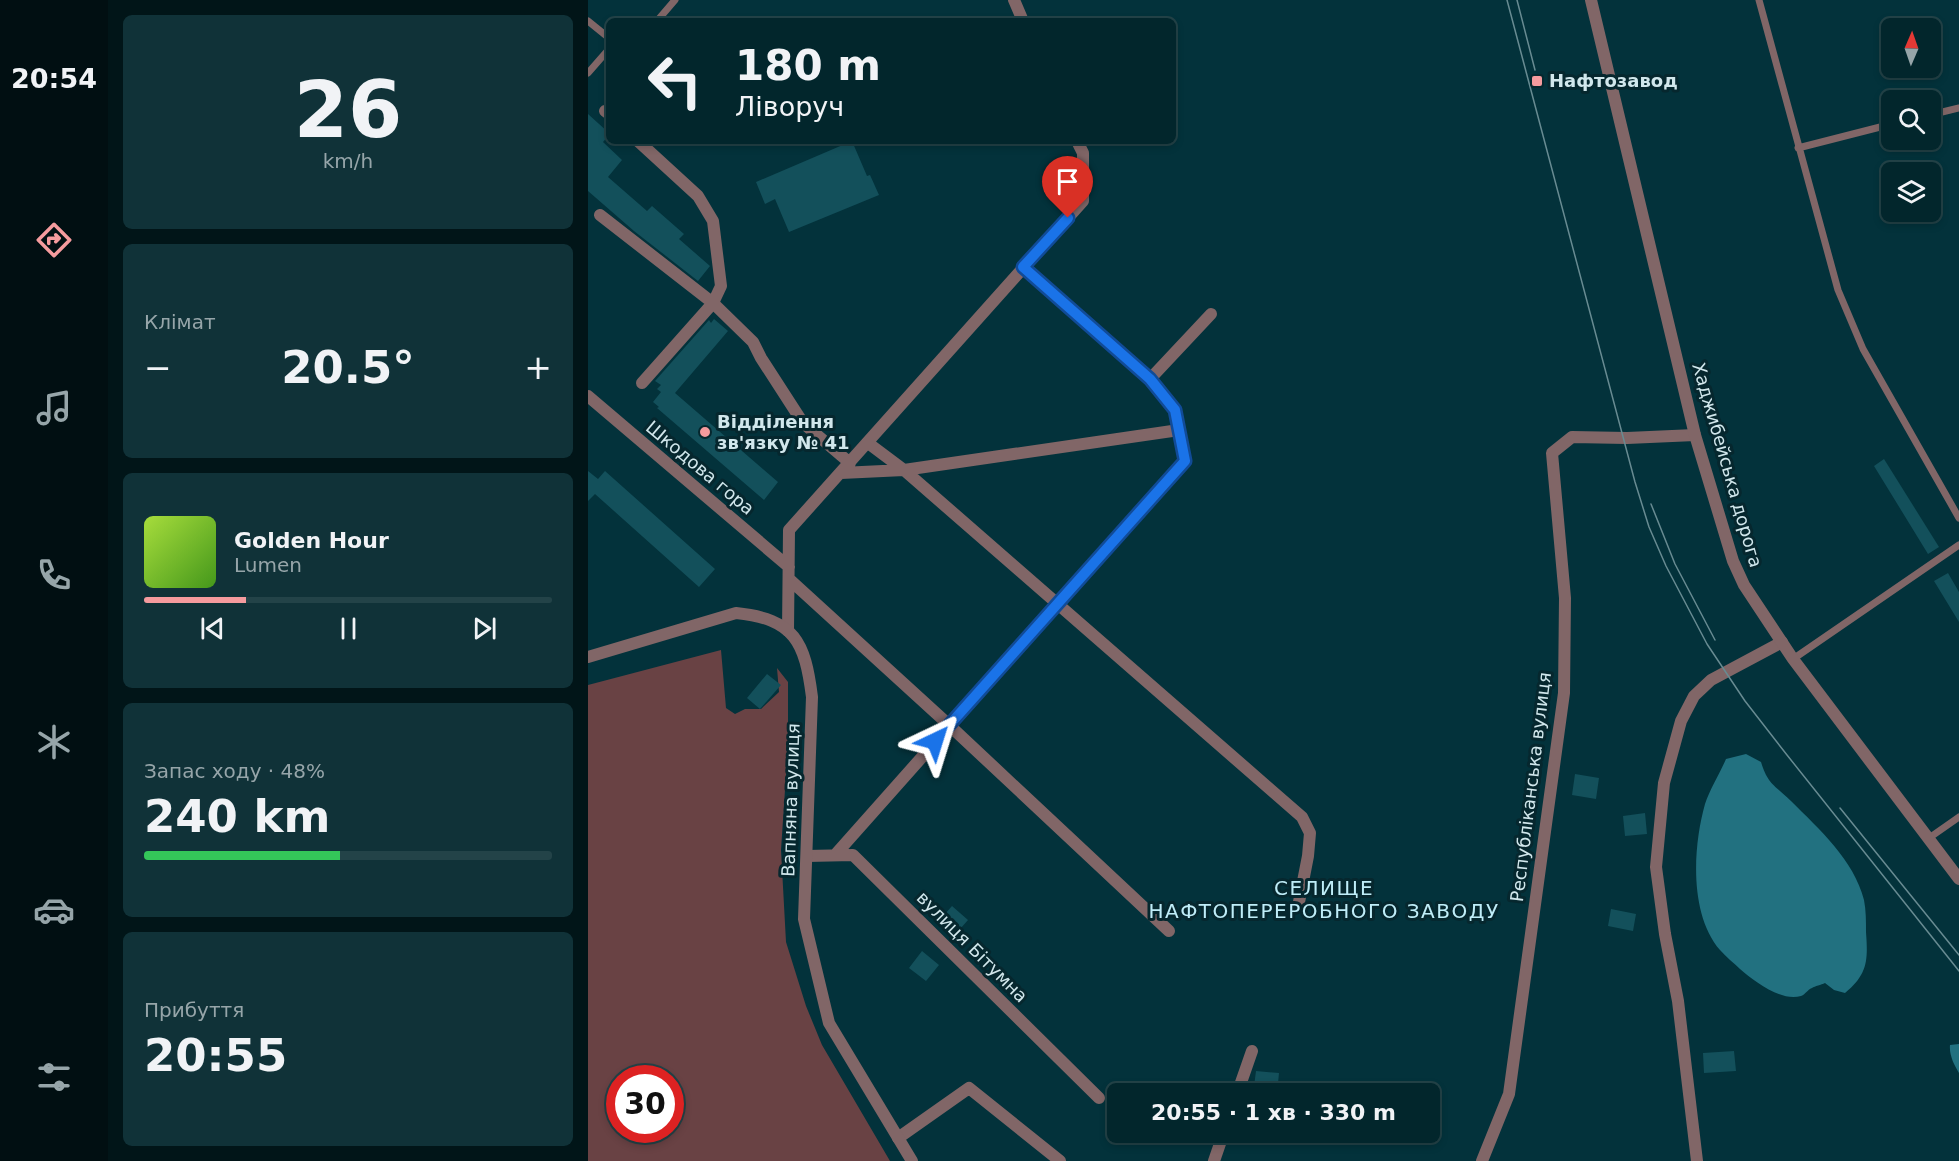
<!DOCTYPE html>
<html lang="uk">
<head>
<meta charset="utf-8">
<style>
  body { margin:0; font-family:"DejaVu Sans",sans-serif; background:#103238; color:#f1f3f6; height:100vh; display:flex; flex-direction:column; font-size:22px; white-space:nowrap }
  * { box-sizing:border-box; margin:0 }
  p { font-size:20px; color:#96a5a9 }
  .icon { flex:none; width:33px; height:33px; fill:none; stroke:currentColor; stroke-width:2; stroke-linecap:round; stroke-linejoin:round }
  .map { position:relative; flex:1; overflow:hidden }
  .details { display:flex; flex-direction:column; gap:15px; padding:15px; background:#011518; width:480px }
  .details>* { flex:none }
  .guide { position:absolute; left:18px; top:18px; width:570px; height:126px; border-radius:9px; box-shadow:0 3px 9px #0003,0 0 0 2px #234348; background:#02262c; color:#f1f3f6; overflow:hidden }
  .needle { width:39px; rotate:2deg }
  .tools { position:absolute; left:1293px; top:18px; display:grid; gap:12px }
  .tools a { display:grid; place-items:center; width:60px; height:60px; border-radius:9px; background:#02262c; box-shadow:0 3px 9px #0003,0 0 0 2px #234348; font-size:30px }
  .speed { position:absolute; left:18px; top:1065px; display:flex; gap:12px; font-size:30px; font-weight:700; text-align:center }
  .speed>* { display:grid; place-content:center; width:78px; height:78px; border-radius:50%; background:#02262c; box-shadow:0 3px 9px #0003,0 0 0 2px #234348; line-height:1 }
  .speed .limit { border:9px solid #d22; background:#fff; color:#111 }
  .pin { position:absolute; display:grid; place-items:center; width:51px; height:51px; color:#fff; margin:-62px -26px; border-radius:50% 50% 50% 0; rotate:-45deg; box-shadow:0 0 6px #0007 }
  .pin .icon { rotate:45deg }
  .me { position:absolute; width:66px; margin:-33px; rotate:41deg; stroke-linejoin:round; filter:drop-shadow(0 0 4px #0008) }
  .turn { display:flex; align-items:center; gap:21px; height:126px; padding:0 30px; font-size:27px }
  .turn .icon { width:78px; height:78px; stroke-width:2.5 }
  .turn b { display:block; font-size:42px; line-height:51px }
  .big { font-size:45px; font-weight:600; line-height:1.1 }
  .details .tile { flex:1; display:flex; flex-direction:column; justify-content:center; gap:9px; min-width:0; padding:0 21px; border-radius:9px; background:#103238 }
  .details .dial { align-items:center; gap:0 }
  .dial b { font-size:78px; line-height:1 }
  .song { display:flex; align-items:center; gap:18px }
  .cover { width:72px; height:72px; border-radius:9px; background:linear-gradient(135deg,hsl(80 70% 55%),hsl(100 70% 35%)) }
  .played { height:6px; border-radius:3px; background:linear-gradient(90deg,#f59b9e 25%,#234348 25%) }
  .keys { display:flex; justify-content:space-around; direction:ltr }
  .heat { display:flex; justify-content:space-between; align-items:center; font-size:33px; direction:ltr }
  .charge { height:9px; border-radius:4px; background:linear-gradient(90deg,#34c759 48%,#234348 0) }
  .trip { position:absolute; left:519px; top:1083px; width:333px; height:60px; border-radius:9px; background:#02262c; box-shadow:0 3px 9px #0003,0 0 0 2px #234348; font-weight:600; line-height:60px; text-align:center }
  main { display:flex; flex:1; min-height:0 }
  .menu { display:flex; flex-direction:column; width:108px; justify-content:space-around; align-items:center; background:#010f12; color:#96a5a9 }
  .menu .icon { width:42px; height:42px }
  .menu .selected { color:#f59b9e }
  .menu b { font-size:27px; color:#f1f3f6 }
  .map>svg:first-child { display:block }
  .green { fill:#694244; fill-rule:evenodd }
  .water { fill:#227180 }
  .building { fill:#13505b }
  .lines { fill:none; stroke-linecap:round; stroke-linejoin:round }
  .service { stroke:#816667; stroke-width:7 }
  .minor { stroke:#816667; stroke-width:12 }
  .tertiary { stroke:#816667; stroke-width:12 }
  .tram { stroke:#688b92; stroke-width:1.5 }
  .route-casing { stroke:#114b97; stroke-width:15 }
  .route { stroke:#1a73e8; stroke-width:10 }
  .poi-dot { fill:#f59b9e; stroke:#06272e; stroke-width:2 }
  .labels { text-anchor:middle; stroke-width:6; stroke-linejoin:round; paint-order:stroke }
  .poi-label { font-size:18px; font-weight:bold; fill:#d1e7ec; stroke:#06272e; text-anchor:start }
  .street-label { font-size:18px; fill:#d1e7ec; stroke:#06272e }
  .neighbourhood-label { font-size:20px; letter-spacing:1.5px; fill:#bfedf8; stroke:#06272e }
</style>
</head>
<body>
<main>
<nav class="menu">
<b>20:54</b>
<svg class="icon selected" aria-label="directions" viewBox="0 0 24 24"><path d="M12 3l9 9-9 9-9-9zM9 14v-3h6M13 9l2 2-2 2"/></svg>
<svg class="icon" aria-label="music" viewBox="0 0 24 24"><path d="M9 18V5l10-2v13"/><circle cx="6" cy="18" r="3"/><circle cx="16" cy="16" r="3"/></svg>
<svg class="icon" aria-label="phone" viewBox="0 0 24 24"><path d="M5 4h4l2 5-3 2q2 4 5 5l2-3 5 2v4C11 20 4 13 5 4z"/></svg>
<svg class="icon" aria-label="climate" viewBox="0 0 24 24"><path d="M12 3v18M4 7l16 10M4 17L20 7"/></svg>
<svg class="icon" aria-label="car" viewBox="0 0 24 24"><path d="M5 17H2v-5l4-1 3-4h7l3 4 3 1v5h-3M9 17h6M6 11h13"/><circle cx="7" cy="17" r="2"/><circle cx="17" cy="17" r="2"/></svg>
<svg class="icon" aria-label="filters" viewBox="0 0 24 24"><path d="M4 7h16M4 17h16"/><circle cx="9" cy="7" r="2"/><circle cx="15" cy="17" r="2"/></svg>
</nav>
<section class="details">
<div class="tile dial"><b>26</b><p>km/h</p></div>
<div class="tile"><p>Клімат</p>
<div class="heat"><a>−</a><b class="big">20.5°</b><a>+</a></div>
</div>
<div class="tile">
<div class="song"><i class="cover"></i><div><b>Golden Hour</b><p>Lumen</p></div></div>
<div class="played"></div>
<div class="keys"><svg class="icon" aria-label="previous" viewBox="0 0 24 24"><path d="M18 5L8 12l10 7zM5 5v14"/></svg><svg class="icon" aria-label="pause" viewBox="0 0 24 24"><path d="M8 5v14M16 5v14"/></svg><svg class="icon" aria-label="next" viewBox="0 0 24 24"><path d="M6 5l10 7-10 7zM19 5v14"/></svg></div>
</div>
<div class="tile"><p>Запас ходу · 48%</p><b class="big">240 km</b><div class="charge"></div></div>
<div class="tile"><p>Прибуття</p><b class="big">20:55</b></div>
</section>
<div class="map">
<svg width="1371" height="1161" viewBox="0 0 1371 1161">
  <rect width="100%" height="100%" fill="#03323b"/>
  <!-- green -->
  <path class="green" d="M133 650 138 708 147 714 157 709H173L191 692 189 668 200 682V745L193 850 198 942 218 1006 234 1045 302 1161H0V685ZM32 1078H82V1130H32Z"/>
  <!-- water -->
  <path class="water" d="M1158 754 1173 762C1180 785 1187 785 1203 801 1231 829 1266 860 1276 900 1278 910 1278 921 1278 932 1280 960 1280 974 1257 993L1246 990 1237 983C1233 985 1227 986 1224 988 1219 990 1218 994 1213 996 1193 1002 1166 981 1152 969 1146 963 1138 957 1132 950 1101 914 1105 847 1117 804 1122 789 1132 773 1138 759Z
    M1371 1044V1073C1366 1065 1361 1055 1362 1045Z"/>
  <!-- building -->
  <path class="building" d="M0 114 21 133V135L15 142 34 160 20 177 59 211 64 206 96 234 91 239 122 266 110 281 46 231 0 191Z
    M264 141 279 176 282 175 291 195 201 232 187 199 177 204 168 182Z
    M126 319 140 331 87 393 190 482 176 500 69 408 71 407 65 402 73 392 69 389 73 385 67 381 121 320 123 323Z
    M1296 459 1351 547 1340 554 1286 466Z
    M0 471 10 479 17 471 127 569 111 587 7 494 0 501Z
    M1360 573 1371 592V622L1346 581Z
    M179 674 193 685 172 709 159 698Z
    M987 774 1011 778 1008 799 984 795Z
    M1057 813 1059 834 1037 836 1035 816Z
    M364 906 380 920 365 937 349 923Z
    M1023 909 1048 914 1045 931 1020 926Z
    M334 951 351 965 338 981 321 968Z
    M1146 1051 1148 1071 1116 1073 1115 1053Z
    M668 1071 691 1073 689 1094H665Z"/>
  <g class="lines">
    <!-- service -->
    <path class="service" d="M1171 0 1250 290 1275 349 1371 518
      M0 21 21 38
      M69 21 87 0
      M0 73 21 49
      M1342 115 1371 108
      M1210 148 1304 124
      M1205 659 1371 545
      M1341 838 1371 817"/>
    <!-- minor -->
    <path class="minor" d="M426 0 435 21
      M17 111 21 114
      M50 141 110 196 125 221 133 286 125 303 54 383
      M12 215 125 303 165 342 173 358 215 423 262 463
      M562 379 623 314
      M0 396 201 567
      M280 443 316 470 714 817 722 833 720 856 711 902
      M253 473 316 470 591 430
      M201 579 361 725 581 931
      M200 631 201 530 495 201V153L489 141
      M247 855 597 461 587 410 562 379 435 267
      M219 856 265 855 511 1098
      M649 1094 664 1051
      M310 1138 381 1088 472 1161
      M626 1161 636 1132
      M894 1161 921 1094 976 693 977 598 964 453 984 437 1039 438 1107 435
      M1109 1161 1090 1001 1077 934 1068 867 1076 783 1093 721 1106 696 1123 680 1194 642"/>
    <!-- tertiary -->
    <path class="tertiary" d="M1003 0 1107 435 1145 561 1156 585 1205 659 1371 879
      M0 657 148 613C207 619 217 642 224 697L216 919 241 1023 324 1161"/>
    <!-- tram -->
    <path class="tram" d="M919 0 1047 482 1061 527 1078 566 1119 644 1157 701 1199 755 1371 971
      M929 0 947 70
      M1063 504 1087 564 1127 640
      M1252 808 1371 955"/>
  </g>
  <g class="lines">
    <!-- route casing -->
    <g class="route-casing">
      <path id="route" d="M347 741 597 461 587 410 562 379 435 267 480 218"/>
    </g>
    <!-- route -->
    <use href="#route" class="route"/>
  </g>
  <!-- markers -->
  <g class="poi-dot">
    <rect x="943" y="75" width="12" height="12" rx="3"/>
    <circle cx="117" cy="432" r="6"/>
  </g>
  <g class="labels">
    <!-- poi labels -->
    <g class="poi-label">
      <text x="961" y="87">Нафтозавод</text>
      <text x="129" y="428">Відділення<tspan x="129" dy="21">зв'язку № 41</tspan></text>
    </g>
    <!-- street labels -->
    <g class="street-label">
      <text transform="translate(1139 465) rotate(74)" y="6">Хаджибейська дорога</text>
      <text transform="translate(112 468) rotate(40)" y="6">Шкодова гора</text>
      <text transform="translate(943 787) rotate(-83)" y="6">Республіканська вулиця</text>
      <text transform="translate(203 800) rotate(-88)" y="6">Вапняна вулиця</text>
      <text transform="translate(384 947) rotate(45)" y="6">вулиця Бітумна</text>
    </g>
    <!-- neighbourhood labels -->
    <g class="neighbourhood-label">
      <text x="736" y="895">СЕЛИЩЕ<tspan x="736" dy="23">НАФТОПЕРЕРОБНОГО ЗАВОДУ</tspan></text>
    </g>
  </g>
</svg>
<div class="tools">
<a><svg class="needle" viewBox="-14 -14 28 28"><path d="M0-13l5 13h-10z" fill="#e53935"/><path d="M0 13l5-13h-10z" fill="#96a5a9"/></svg></a>
<a><svg class="icon" aria-label="search" viewBox="0 0 24 24"><circle cx="10" cy="10" r="6"/><path d="M15 15l6 6"/></svg></a>
<a><svg class="icon" aria-label="layers" viewBox="0 0 24 24"><path d="M12 4l9 5-9 5-9-5zM3 14l9 5 9-5"/></svg></a>
</div>
<div class="speed"><div class="limit">30</div></div>
<div class="pin" style="left:480px;top:218px;background:#d93025"><svg class="icon" aria-label="arrive" viewBox="0 0 24 24"><path d="M6 21V4h12l-3 4 3 4H6"/></svg></div>
<svg class="me" style="left:347px;top:741px" viewBox="-20 -20 40 40"><path d="M0-17L14 15 0 8-14 15z" fill="#1a73e8" stroke="#fff" stroke-width="4"/></svg>
<div class="trip">20:55 · 1 хв · 330 m</div>
<div class="guide">
<div class="turn"><svg class="icon" aria-label="left" viewBox="0 0 24 24"><path d="M17 20v-9H6M10 6l-5 5 5 5"/></svg><div><b>180 m</b>Ліворуч</div></div>
</div>
</div>
</main>
</body>
</html>
